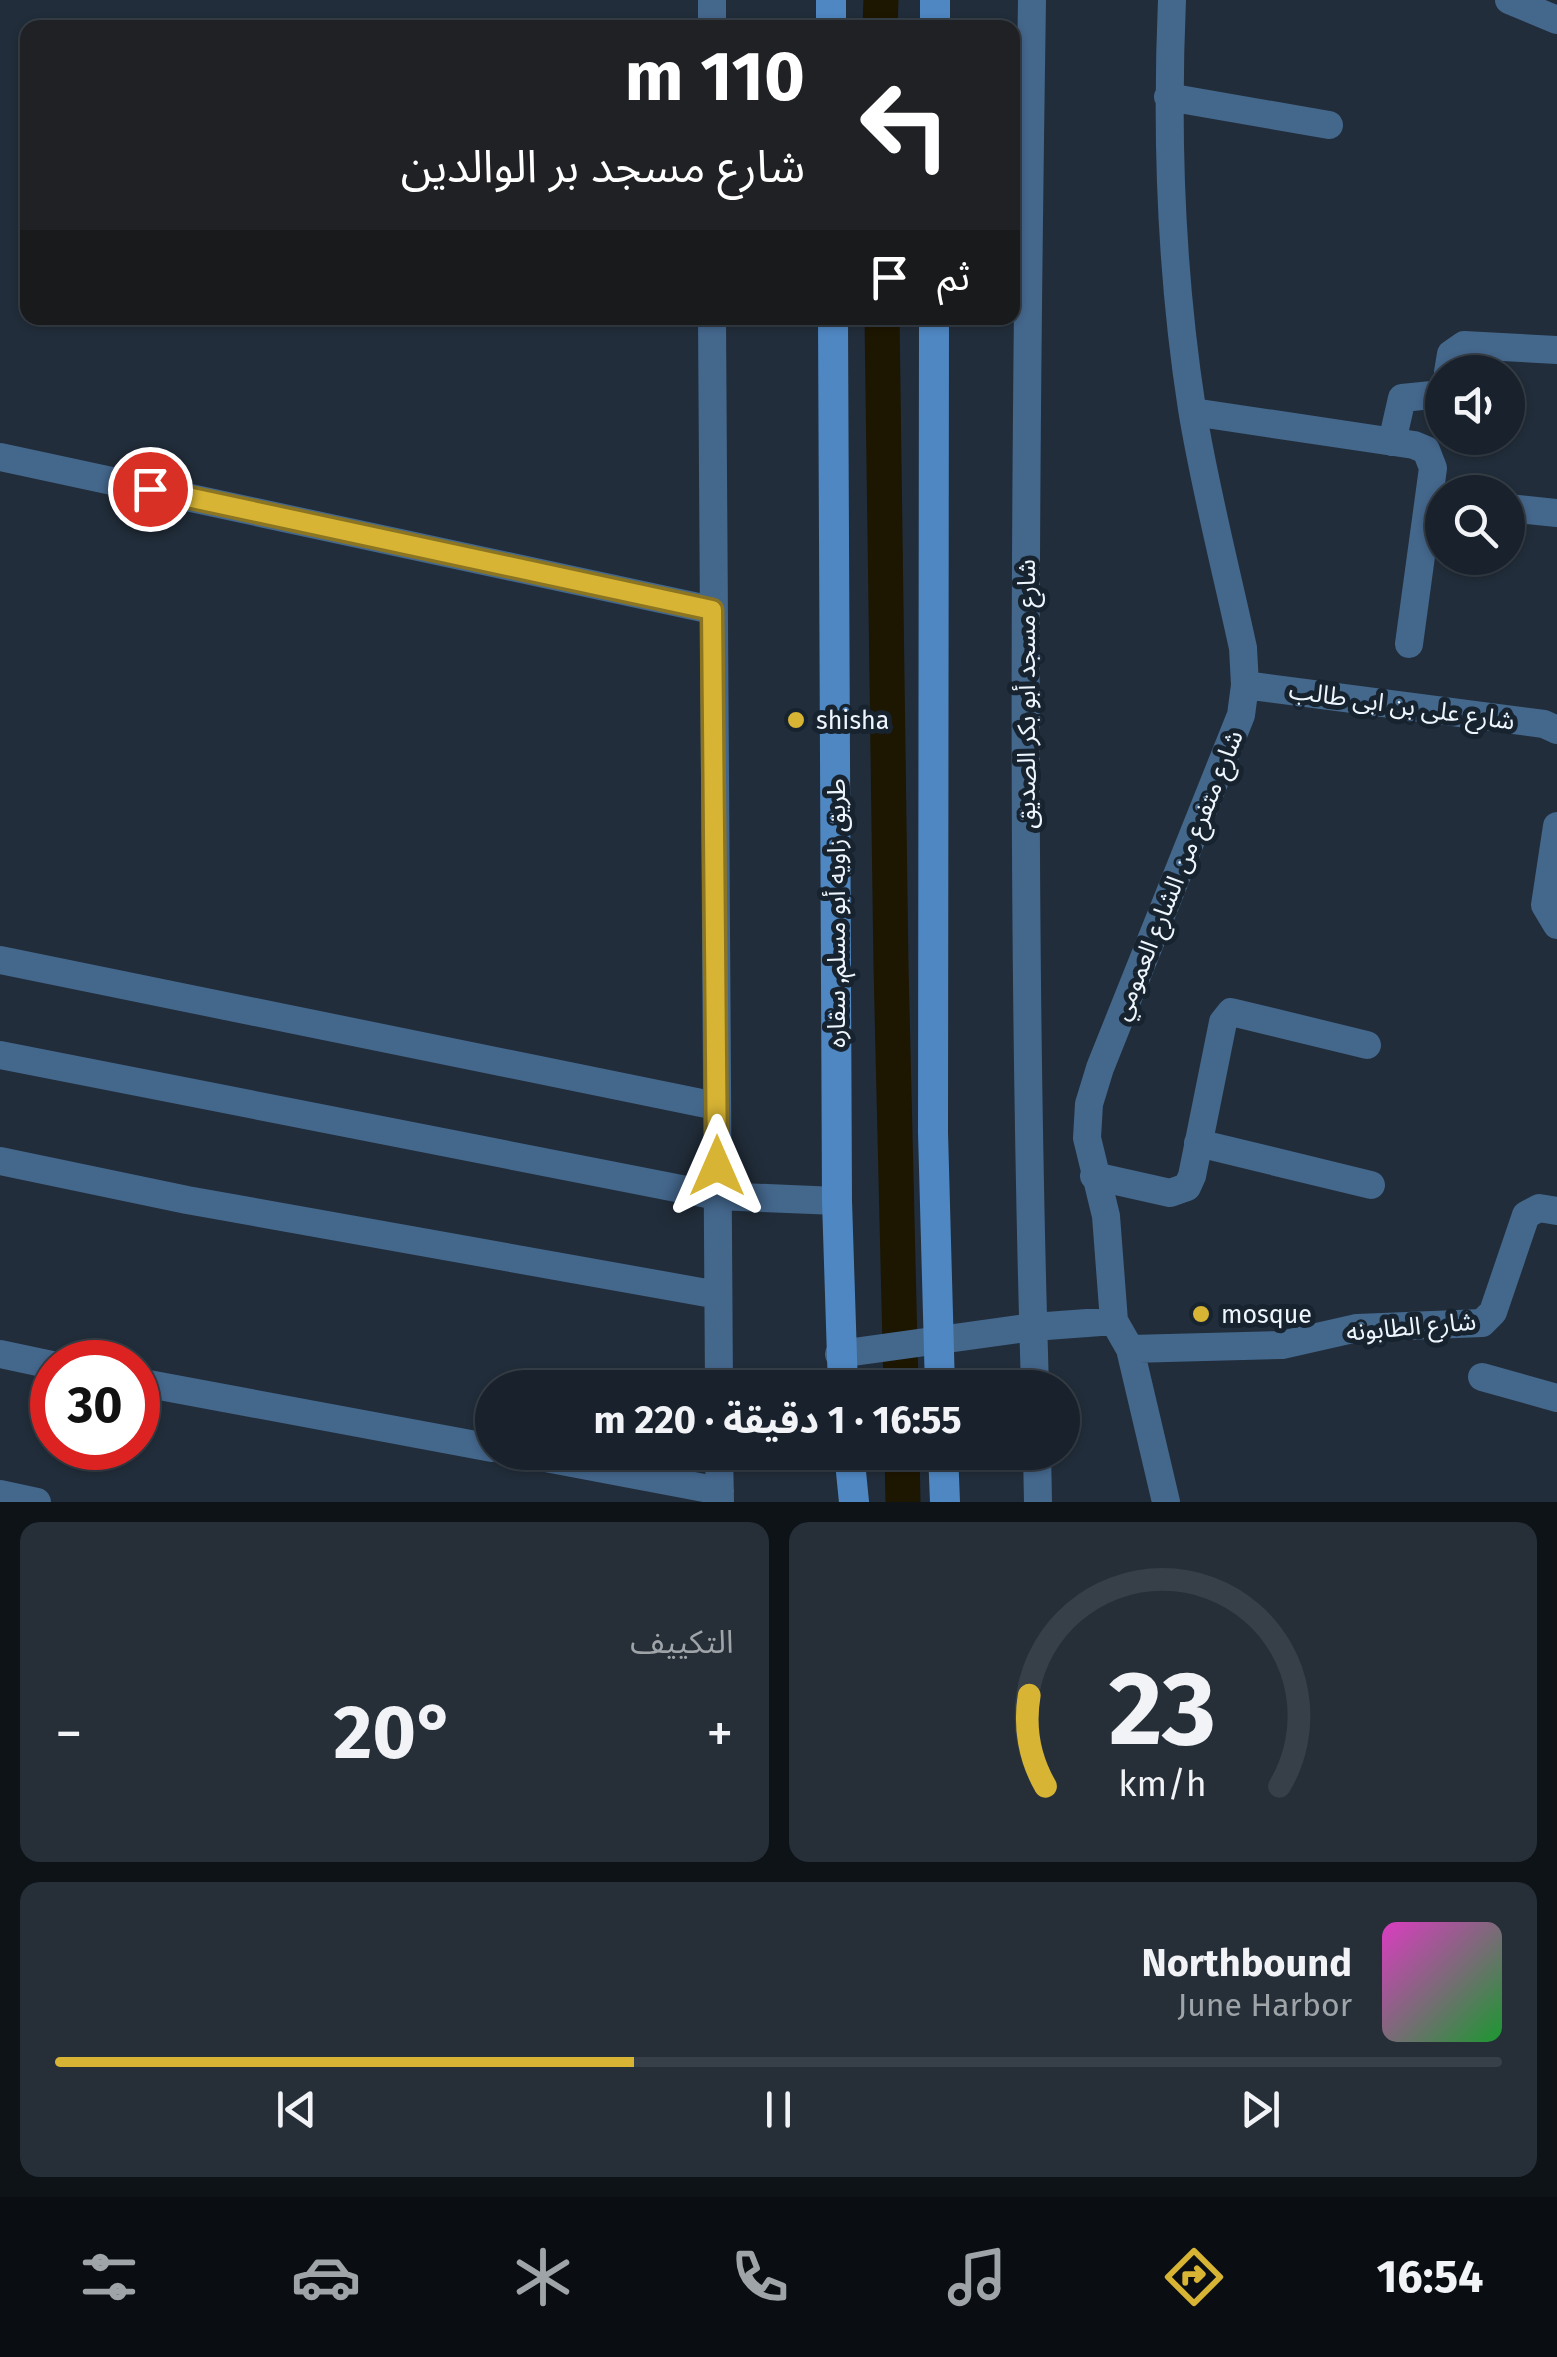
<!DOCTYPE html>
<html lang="ar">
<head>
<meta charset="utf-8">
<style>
  body { margin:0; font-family:"Fira Sans","Noto Sans Arabic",sans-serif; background:#262f38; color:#f1f3f6; direction:rtl; height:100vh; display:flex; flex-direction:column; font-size:38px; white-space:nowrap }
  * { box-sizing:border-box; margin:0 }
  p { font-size:32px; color:#9fa4a9 }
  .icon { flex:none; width:55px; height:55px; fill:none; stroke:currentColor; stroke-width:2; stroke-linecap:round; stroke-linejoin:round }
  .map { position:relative; height:1502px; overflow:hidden; direction:ltr }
  .drawer { display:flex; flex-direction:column; gap:20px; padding:20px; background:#0e1318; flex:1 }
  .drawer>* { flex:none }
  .guide { position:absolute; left:20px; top:20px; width:1000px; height:305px; border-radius:20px; box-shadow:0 2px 8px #0004,0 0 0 2px #373f48; direction:rtl; background:#202124; color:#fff; overflow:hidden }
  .controls { position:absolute; left:1425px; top:355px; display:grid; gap:20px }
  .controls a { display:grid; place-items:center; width:100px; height:100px; border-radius:50%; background:#19222c; box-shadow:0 2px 8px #0004,0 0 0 2px #373f48; font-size:50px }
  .speed { position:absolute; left:30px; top:1340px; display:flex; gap:20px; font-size:50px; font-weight:700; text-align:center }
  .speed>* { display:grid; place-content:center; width:130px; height:130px; border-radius:50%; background:#19222c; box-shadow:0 2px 8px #0004,0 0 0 2px #373f48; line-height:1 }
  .speed .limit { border:15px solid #d22; background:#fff; color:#111 }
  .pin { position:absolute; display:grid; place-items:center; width:85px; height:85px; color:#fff; margin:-42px; border:5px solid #fff; border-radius:50%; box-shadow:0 2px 10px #0007 }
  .me { position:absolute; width:110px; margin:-55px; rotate:0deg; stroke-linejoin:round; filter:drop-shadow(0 0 8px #0008) }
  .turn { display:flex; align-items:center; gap:35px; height:210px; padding:0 50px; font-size:45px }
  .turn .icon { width:130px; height:130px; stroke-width:2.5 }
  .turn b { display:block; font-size:70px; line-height:85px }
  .then { display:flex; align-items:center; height:95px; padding:0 50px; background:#0003; gap:20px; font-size:38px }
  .big { font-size:75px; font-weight:700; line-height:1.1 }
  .drawer .widget { flex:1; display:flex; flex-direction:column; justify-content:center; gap:15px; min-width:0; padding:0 35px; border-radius:20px; background:#262f38 }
  .drawer .dial { align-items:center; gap:0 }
  .dial svg { height:260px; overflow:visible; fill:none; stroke:#373f48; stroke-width:7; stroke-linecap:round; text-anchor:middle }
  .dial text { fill:#f1f3f6; stroke:none }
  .song { display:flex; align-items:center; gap:30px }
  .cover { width:120px; height:120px; border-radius:15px; background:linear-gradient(135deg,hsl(310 70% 55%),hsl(130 70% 35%)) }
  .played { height:10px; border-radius:5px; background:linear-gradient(90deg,#d7b434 40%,#373f48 40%) }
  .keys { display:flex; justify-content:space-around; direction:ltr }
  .heat { display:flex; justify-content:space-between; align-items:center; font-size:55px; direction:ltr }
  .drawer .tiles { flex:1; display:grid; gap:20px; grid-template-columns:1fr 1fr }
  .widget:last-child { grid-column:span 2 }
  .trip { position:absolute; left:475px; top:1370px; width:605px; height:100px; border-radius:50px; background:#19222c; box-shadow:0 2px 8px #0004,0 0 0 2px #373f48; font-weight:700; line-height:100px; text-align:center; direction:rtl }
  .menu { display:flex; height:160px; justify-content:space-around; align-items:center; background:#0a0e12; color:#9fa4a9 }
  .menu .icon { width:70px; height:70px }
  .menu .active { color:#d7b434 }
  .menu b { font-size:45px; color:#f1f3f6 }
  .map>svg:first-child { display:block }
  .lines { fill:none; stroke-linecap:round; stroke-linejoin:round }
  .canal { stroke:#1d1601; stroke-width:35 }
  .street { stroke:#44678c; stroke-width:28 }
  .secondary { stroke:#4f87c2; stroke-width:30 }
  .route-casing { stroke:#8c7522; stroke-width:25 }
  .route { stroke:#d7b434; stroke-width:18 }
  .poi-dot { fill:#d7b434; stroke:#182330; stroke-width:4 }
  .labels { text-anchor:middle; stroke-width:10; stroke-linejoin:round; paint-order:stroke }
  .street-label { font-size:25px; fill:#edf5fd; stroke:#182330 }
  .poi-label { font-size:25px; fill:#edf5fd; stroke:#182330; text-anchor:start }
</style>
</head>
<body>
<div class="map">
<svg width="1557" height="1502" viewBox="0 0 1557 1502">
  <rect width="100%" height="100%" fill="#212d3a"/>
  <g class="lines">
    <!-- canal -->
    <path class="canal" d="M880 28 881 0
      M882 318 891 967 901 1388
      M902 1452 903 1502"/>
    <!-- street -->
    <path class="street" d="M1032 0C1025 462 1021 925 1035 1388
      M1509 0 1557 20
      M712 28V0
      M1168 97 1329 125
      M712 318 719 1388
      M1448 372 1451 354 1464 345 1557 350
      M1193 412 1414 445 1426 450 1433 468 1409 644
      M1392 442 1402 398 1442 394
      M0 457 712 610
      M1508 508 1557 513
      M1245 685 1544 724 1557 730
      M1557 826 1545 905 1557 925
      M0 960 716 1106
      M0 1055 717 1196 837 1201
      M1198 1143 1371 1185
      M0 1161 187 1200 718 1295
      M1094 1176 1170 1193 1187 1187 1192 1176 1223 1022 1231 1012 1367 1045
      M1130 1349 1282 1345 1357 1328 1482 1323 1493 1312 1526 1215 1539 1208 1557 1211
      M0 1354 52 1365
      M839 1354 1033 1327 1114 1321
      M1482 1377 1557 1398
      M138 1382 492 1448
      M514 1452 720 1491
      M719 1452 720 1502
      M1037 1452 1038 1502
      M0 1494 37 1502
      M1166 1502 1130 1349 1114 1321 1106 1216 1087 1138 1089 1104 1100 1068 1241 715 1245 685 1243 648C1226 569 1205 489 1192 409 1171 274 1166 137 1172 0"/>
    <!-- secondary -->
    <path class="secondary" d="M831 0V28
      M935 28V0
      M833 318 837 1201 843 1388
      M934 318 933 1132 940 1388
      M849 1452 854 1502
      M943 1452 945 1502"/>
  </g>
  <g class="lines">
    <!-- route casing -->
    <g class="route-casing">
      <path id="route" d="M150 489 712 610 717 1166"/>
    </g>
    <!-- route -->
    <use href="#route" class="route"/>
  </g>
  <!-- markers -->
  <g class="poi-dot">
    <circle cx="796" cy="720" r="10"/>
    <circle cx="1201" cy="1314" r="10"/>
  </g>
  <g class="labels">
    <!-- street labels -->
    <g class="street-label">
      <text transform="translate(1026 694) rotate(-90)" y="9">شارع مسجد أبو بكر الصديق</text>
      <text transform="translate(1402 705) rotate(8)" y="9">شارع على بن ابى طالب</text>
      <text transform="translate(1177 875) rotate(-68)" y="9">شارع متفرع من الشارع العمومي</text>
      <text transform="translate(836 913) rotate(-90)" y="9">طريق زاويه أبو مسلم, سقاره</text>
      <text transform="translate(1411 1326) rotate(-5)" y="9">شارع الطابونه</text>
    </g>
    <!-- poi labels -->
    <g class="poi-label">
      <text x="816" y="729">shisha</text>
      <text x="1221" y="1323">mosque</text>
    </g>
  </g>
</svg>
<div class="controls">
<a><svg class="icon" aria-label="sound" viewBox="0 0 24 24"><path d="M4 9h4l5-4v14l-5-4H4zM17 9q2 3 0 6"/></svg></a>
<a><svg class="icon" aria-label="search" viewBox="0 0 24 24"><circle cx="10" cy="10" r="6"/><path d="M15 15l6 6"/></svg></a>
</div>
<div class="speed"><div class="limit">30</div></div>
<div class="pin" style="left:150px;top:489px;background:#d93025"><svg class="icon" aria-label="arrive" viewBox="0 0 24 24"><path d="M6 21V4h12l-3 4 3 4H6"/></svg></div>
<svg class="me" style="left:717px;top:1166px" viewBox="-20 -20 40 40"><path d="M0-17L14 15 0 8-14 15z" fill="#d7b434" stroke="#fff" stroke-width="4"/></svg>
<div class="trip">16:55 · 1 دقيقة · 220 m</div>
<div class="guide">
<div class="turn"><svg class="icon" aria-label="left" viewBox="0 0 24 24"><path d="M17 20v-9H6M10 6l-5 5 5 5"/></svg><div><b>110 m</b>شارع مسجد بر الوالدين</div></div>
<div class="then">ثم<svg class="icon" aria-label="arrive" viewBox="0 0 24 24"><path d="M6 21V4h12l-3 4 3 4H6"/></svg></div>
</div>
</div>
<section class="drawer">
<div class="tiles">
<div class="widget dial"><svg viewBox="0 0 100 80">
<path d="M14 69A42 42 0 1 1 86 69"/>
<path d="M14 69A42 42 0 0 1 9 41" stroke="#d7b434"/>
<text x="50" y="56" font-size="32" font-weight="700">23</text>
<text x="50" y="72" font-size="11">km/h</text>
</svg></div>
<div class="widget"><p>التكييف</p>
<div class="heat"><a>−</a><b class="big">20°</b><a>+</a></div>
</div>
<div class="widget">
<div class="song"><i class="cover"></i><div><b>Northbound</b><p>June Harbor</p></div></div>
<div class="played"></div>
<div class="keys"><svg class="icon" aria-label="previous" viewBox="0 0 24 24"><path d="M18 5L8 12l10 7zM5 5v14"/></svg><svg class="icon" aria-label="pause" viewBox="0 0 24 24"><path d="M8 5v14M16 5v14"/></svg><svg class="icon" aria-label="next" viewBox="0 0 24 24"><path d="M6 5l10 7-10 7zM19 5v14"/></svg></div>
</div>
</div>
</section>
<nav class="menu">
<b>16:54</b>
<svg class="icon active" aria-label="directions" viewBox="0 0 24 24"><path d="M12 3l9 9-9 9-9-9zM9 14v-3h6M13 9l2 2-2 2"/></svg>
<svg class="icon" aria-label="music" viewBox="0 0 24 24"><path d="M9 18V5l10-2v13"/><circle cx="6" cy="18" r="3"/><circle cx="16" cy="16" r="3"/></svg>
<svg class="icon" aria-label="phone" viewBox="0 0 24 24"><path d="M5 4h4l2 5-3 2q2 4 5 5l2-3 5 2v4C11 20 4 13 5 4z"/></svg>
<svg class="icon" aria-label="climate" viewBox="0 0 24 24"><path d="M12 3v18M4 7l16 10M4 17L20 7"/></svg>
<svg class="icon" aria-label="car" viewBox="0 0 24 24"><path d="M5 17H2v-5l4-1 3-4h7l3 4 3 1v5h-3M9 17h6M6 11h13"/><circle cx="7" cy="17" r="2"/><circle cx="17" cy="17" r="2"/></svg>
<svg class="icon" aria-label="filters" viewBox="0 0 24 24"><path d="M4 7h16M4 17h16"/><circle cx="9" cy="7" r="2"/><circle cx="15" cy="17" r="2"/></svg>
</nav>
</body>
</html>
